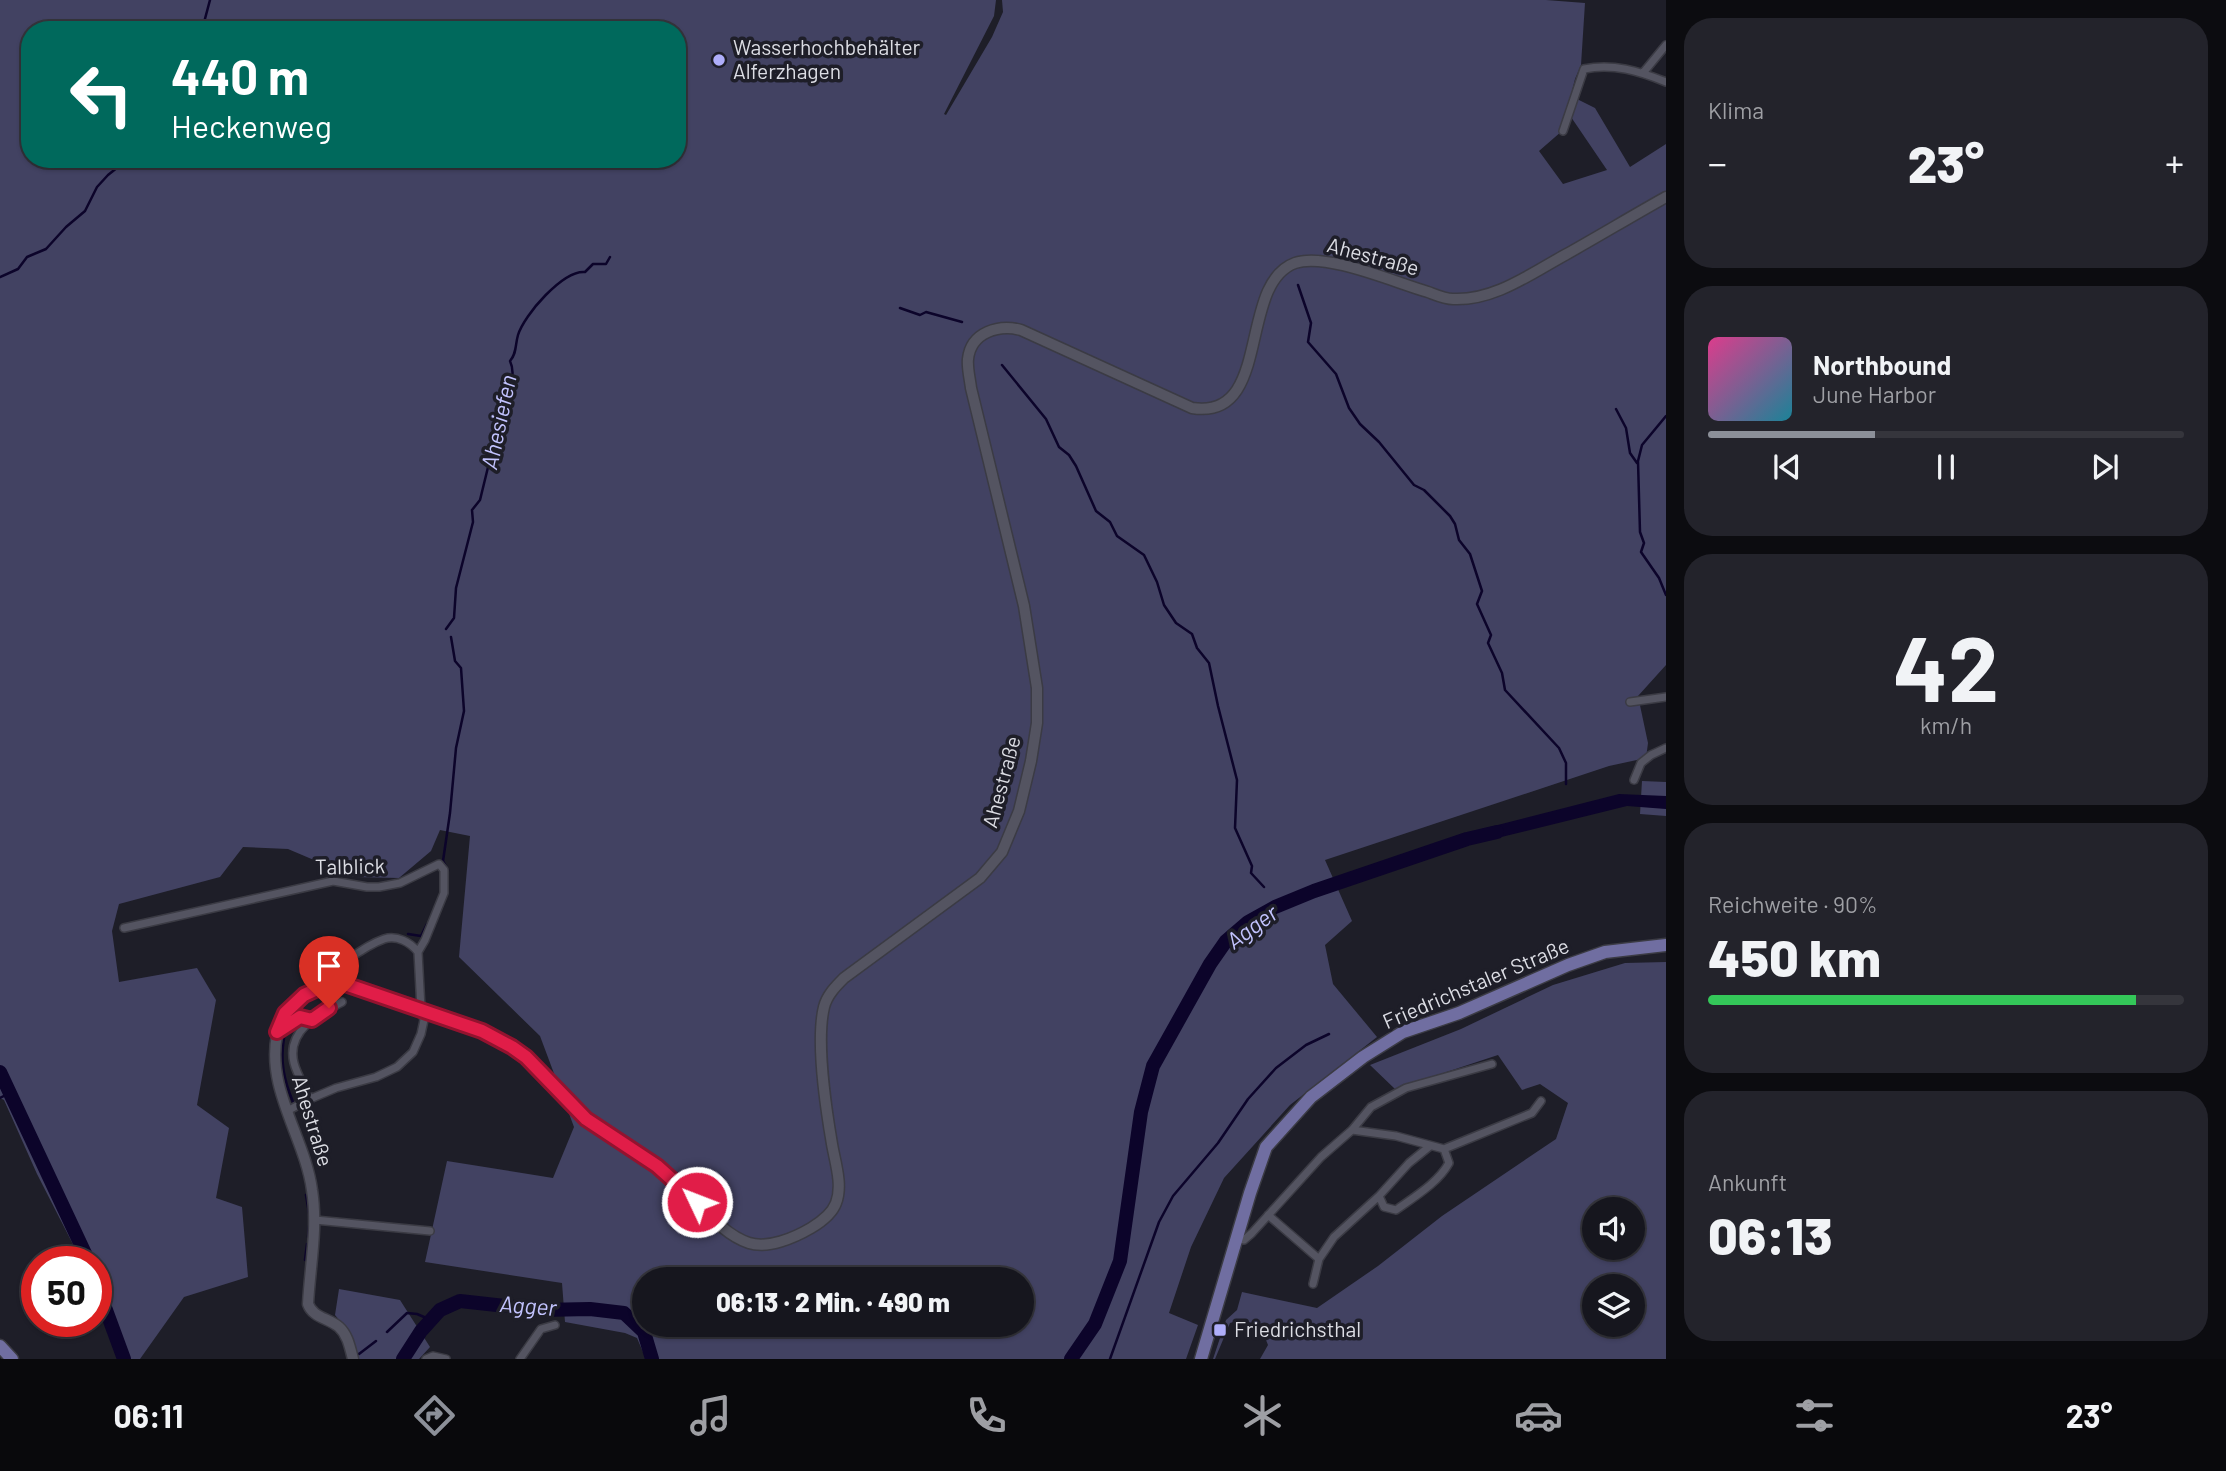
<!DOCTYPE html>
<html lang="de">
<head>
<meta charset="utf-8">
<style>
  body { margin:0; font-family:Barlow,sans-serif; background:#23232b; color:#f1f3f6; height:100vh; display:flex; flex-direction:column; font-size:26px; white-space:nowrap }
  * { box-sizing:border-box; margin:0 }
  p { font-size:23px; color:#9e9fa4 }
  .icon { flex:none; width:38px; height:38px; fill:none; stroke:currentColor; stroke-width:2; stroke-linecap:round; stroke-linejoin:round }
  .map { position:relative; flex:1; overflow:hidden }
  .panel { display:flex; flex-direction:column; gap:18px; padding:18px; background:#0c0c10; width:560px }
  .panel>* { flex:none }
  .guide { position:absolute; left:21px; top:21px; width:665px; height:147px; border-radius:28px; box-shadow:0 2px 5px #0004,0 0 0 2px #35353c; background:#00695c; color:#fff; overflow:hidden }
  .tools { position:absolute; left:1582px; top:1197px; display:grid; gap:14px }
  .tools a { display:grid; place-items:center; width:63px; height:63px; border-radius:50%; background:#16161e; box-shadow:0 2px 5px #0004,0 0 0 2px #35353c; font-size:35px }
  .speed { position:absolute; left:21px; top:1246px; display:flex; gap:14px; font-size:35px; font-weight:700; text-align:center }
  .speed>* { display:grid; place-content:center; width:91px; height:91px; border-radius:50%; background:#16161e; box-shadow:0 2px 5px #0004,0 0 0 2px #35353c; line-height:1 }
  .speed .limit { border:10px solid #d22; background:#fff; color:#111 }
  .pin { position:absolute; display:grid; place-items:center; width:60px; height:60px; color:#fff; margin:-72px -30px; border-radius:50% 50% 50% 0; rotate:-45deg; box-shadow:0 0 7px #0007 }
  .pin .icon { rotate:45deg }
  .me { position:absolute; width:77px; margin:-38px; rotate:313deg; stroke-linejoin:round; filter:drop-shadow(0 0 5px #0008) }
  .turn { display:flex; align-items:center; gap:24px; height:147px; padding:0 35px; font-size:32px }
  .turn .icon { width:91px; height:91px; stroke-width:2.5 }
  .turn b { display:block; font-size:49px; line-height:60px }
  .big { font-size:52px; font-weight:800; line-height:1.1 }
  .panel .card { flex:1; display:flex; flex-direction:column; justify-content:center; gap:10px; min-width:0; padding:0 24px; border-radius:28px; background:#23232b }
  .panel .dial { align-items:center; gap:0 }
  .dial b { font-size:91px; line-height:1 }
  .song { display:flex; align-items:center; gap:21px }
  .cover { width:84px; height:84px; border-radius:10px; background:linear-gradient(135deg,hsl(330 70% 55%),hsl(190 70% 35%)) }
  .played { height:7px; border-radius:4px; background:linear-gradient(90deg,#8c9099 35%,#35353c 35%) }
  .keys { display:flex; justify-content:space-around; direction:ltr }
  .heat { display:flex; justify-content:space-between; align-items:center; font-size:38px; direction:ltr }
  .charge { height:10px; border-radius:5px; background:linear-gradient(90deg,#34c759 90%,#35353c 0) }
  .trip { position:absolute; left:632px; top:1267px; width:402px; height:70px; border-radius:35px; background:#16161e; box-shadow:0 2px 5px #0004,0 0 0 2px #35353c; font-weight:800; line-height:70px; text-align:center }
  .tab-bar { display:flex; height:112px; justify-content:space-around; align-items:center; background:#09090c; color:#9e9fa4 }
  .tab-bar .icon { width:49px; height:49px }
  .tab-bar .selected { color:#8c9099 }
  .tab-bar b { font-size:32px; color:#f1f3f6 }
  main { display:flex; flex:1; min-height:0 }
  .map>svg:first-child { display:block }
  .green { fill:#424262; fill-rule:evenodd }
  .water { fill:#0c042a }
  .lines { fill:none; stroke-linecap:round; stroke-linejoin:round }
  .stream { stroke:#0c042a; stroke-width:2.5 }
  .river { stroke:#0c042a; stroke-width:14 }
  .minor-casing { stroke:#3b3b44; stroke-width:10 }
  .secondary-casing { stroke:#3b3b44; stroke-width:13 }
  .primary-casing { stroke:#3b3b44; stroke-width:15 }
  .minor { stroke:#545461; stroke-width:7 }
  .secondary { stroke:#545461; stroke-width:10 }
  .primary { stroke:#706ea1; stroke-width:12 }
  .route-casing { stroke:#92132f; stroke-width:18 }
  .route { stroke:#e11d48; stroke-width:12 }
  .poi-dot { fill:#afaefa; stroke:#1e1e28; stroke-width:2.5 }
  .labels { text-anchor:middle; stroke-width:7; stroke-linejoin:round; paint-order:stroke }
  .poi-label { font-size:21px; fill:#dcdde4; stroke:#1e1e28; text-anchor:start }
  .street-label { font-size:21px; fill:#dcdde4; stroke:#1e1e28 }
  .water-label { font-size:23px; font-style:italic; fill:#c2c3fe; stroke:#1e1e28 }
</style>
</head>
<body>
<main>
<div class="map">
<svg width="1666" height="1359" viewBox="0 0 1666 1359">
  <rect width="100%" height="100%" fill="#1e1e28"/>
  <!-- green -->
  <path class="green" d="M0 0H996L994 16 944 114 946 115 992 37 1003 12 1002 0H1546L1585 3 1581 65 1575 79 1562 131 1539 151 1563 184 1607 170 1571 117 1577 99 1595 108 1630 167 1666 144V665L1638 696 1648 743 1646 758 1609 766 1325 860 1352 921 1325 945 1333 984 1377 1037 1290 1105 1224 1178 1191 1247 1169 1313 1198 1325 1186 1359H646L637 1338 625 1333 565 1322 562 1283 425 1262 447 1161 553 1178 574 1127 540 1036 459 957 470 836 440 830 431 851 399 878 354 877 288 849 243 847 220 877 119 904 112 931 119 982 197 968 216 1000 197 1105 229 1128 216 1198 242 1207 248 1277 184 1297 140 1359H118L96 1303V1262H82L37 1174 4 1100 0 1098ZM30 30H677V159H30ZM644 1279H1022V1325H644Z
    M1642 781 1666 782V816L1640 814Z
    M1666 962V1359H1260L1268 1345 1260 1325 1240 1320 1230 1323 1215 1359H1213L1226 1320 1237 1310 1242 1292 1317 1308 1378 1266 1442 1216 1556 1139 1568 1103 1540 1084 1522 1090 1498 1055 1395 1089 1370 1065 1461 1029 1553 985 1625 963ZM1594 1209H1633V1248H1594ZM1594 1286H1633V1325H1594Z
    M339 1289 400 1300 430 1347 419 1359H358L348 1331 335 1315Z"/>
  <!-- water -->
  <path class="water" d="M1619 794 1666 796V809L1627 806 1485 841 1478 830Z"/>
  <g class="lines">
    <!-- stream -->
    <path class="stream" d="M202 30 210 0
      M0 277 18 269 27 257 46 249 66 227 85 211 97 187 108 175 128 159
      M1298 285 1311 323 1308 342 1336 374 1349 408 1360 424 1379 442 1414 485 1424 490 1450 516 1455 524 1459 540 1470 554 1482 591 1477 604 1491 635 1488 643 1502 673 1505 690 1559 748 1566 763V784
      M900 308 920 315 926 312 962 322
      M1002 365 1046 419 1059 447 1069 455 1076 466 1096 511 1110 522 1117 536 1144 555 1157 582 1164 605 1176 623 1192 634 1197 648 1209 663 1218 706 1237 780 1235 828 1252 866 1251 873 1264 887
      M1616 409 1626 428 1630 453 1637 463
      M1666 416 1642 445 1638 461 1640 532 1644 543 1641 552 1659 578 1666 595
      M446 629 454 618 456 588 473 522 472 510 480 500 490 459 505 409 503 400C510 389 516 374 510 361 517 353 515 345 518 335 524 315 563 270 585 272L593 264H606L610 257
      M447 877 448 870 443 861 450 813 456 748 464 711 461 668 455 661 451 637
      M408 934 421 936 427 924
      M284 1038C280 1062 284 1080 293 1102
      M0 1098 10 1093
      M306 1195 309 1213
      M308 1237 309 1226
      M305 1260 307 1244
      M387 1332 407 1313 417 1314 431 1320
      M355 1354H359L376 1341
      M1110 1359 1159 1222 1173 1196 1218 1143 1248 1099 1276 1068 1306 1045 1329 1034"/>
    <!-- river -->
    <path class="river" d="M0 1072 89 1262
      M96 1283 124 1359
      M403 1359 421 1331 440 1310 460 1301 542 1310 590 1309 624 1313 644 1332 652 1359
      M1071 1359 1095 1324 1120 1261 1141 1112 1153 1066 1210 964 1226 941 1248 922 1275 907 1314 891 1467 839 1497 832"/>
    <!-- minor casing -->
    <g class="minor-casing">
      <path id="minor" d="M1643 73 1666 45
        M1563 131 1584 69C1613 63 1639 71 1666 82
        M1630 702 1666 697
        M1634 780 1641 763 1651 755 1666 748
        M124 928 333 881 367 887H379L400 883 439 864 444 870V893L425 940 418 952 421 1009 424 1020 421 1034 413 1052 397 1067 376 1077 336 1088 310 1099 287 1111
        M317 988C330 971 364 946 384 939 397 935 410 942 418 952
        M278 1032 300 1018 311 1020
        M310 1099C305 1087 297 1075 294 1063 286 1031 318 1014 342 1002
        M1352 1130 1396 1136 1444 1149 1532 1113 1541 1101
        M1379 1196 1409 1163 1430 1146
        M1268 1215 1319 1259
        M315 1220 430 1231
        M1238 1239 1244 1240 1252 1233 1321 1157 1352 1130 1371 1107 1406 1088 1492 1064
        M1313 1284 1319 1259 1334 1237 1379 1196 1384 1207 1396 1210C1414 1197 1438 1183 1449 1163L1444 1149
        M426 1359 433 1356 446 1359
        M520 1359 541 1329 555 1325"/>
    </g>
    <!-- secondary casing -->
    <g class="secondary-casing">
      <path id="secondary" d="M353 1359C350 1348 348 1335 339 1327 329 1318 313 1318 308 1304 310 1266 318 1228 312 1190 305 1138 266 1089 277 1035 283 1004 311 984 342 984 355 985 370 992 382 996 424 1010 478 1024 515 1049 543 1068 562 1099 588 1120 617 1145 652 1160 680 1186 701 1204 721 1234 749 1243 768 1249 794 1238 811 1228 821 1222 832 1214 836 1203 843 1185 835 1162 832 1144 826 1109 816 1040 824 1007 827 995 836 986 844 978L980 878 1002 852 1019 811 1031 761 1037 723V688L1024 606 971 388C970 379 967 368 968 359 971 332 999 324 1021 330L1192 408C1273 421 1237 284 1295 263 1326 252 1396 283 1428 292 1436 295 1445 299 1453 299 1494 301 1530 274 1565 255 1599 236 1632 216 1666 197"/>
    </g>
    <!-- primary casing -->
    <g class="primary-casing">
      <path id="primary" d="M0 1346 12 1359
        M1201 1359 1250 1193 1266 1147 1311 1097 1363 1057 1403 1032 1459 1013 1568 965 1605 952 1666 945"/>
    </g>
    <!-- minor -->
    <use href="#minor" class="minor"/>
    <!-- secondary -->
    <use href="#secondary" class="secondary"/>
    <!-- primary -->
    <use href="#primary" class="primary"/>
  </g>
  <g class="lines">
    <!-- route casing -->
    <g class="route-casing">
      <path id="route" d="M329 1008 312 1020 300 1017 277 1032 285 1013 304 995 317 989 345 984 482 1031 512 1047 526 1057 586 1119 657 1166 697 1202"/>
    </g>
    <!-- route -->
    <use href="#route" class="route"/>
  </g>
  <!-- markers -->
  <g class="poi-dot">
    <circle cx="719" cy="60" r="7"/>
    <rect x="1213" y="1323" width="14" height="14" rx="3.5"/>
  </g>
  <g class="labels">
    <!-- poi labels -->
    <g class="poi-label">
      <text x="733" y="55">Wasserhochbehälter<tspan x="733" dy="24">Alferzhagen</tspan></text>
      <text x="1234" y="1337">Friedrichsthal</text>
    </g>
    <!-- street labels -->
    <g class="street-label">
      <text transform="translate(1373 257) rotate(15)" y="7">Ahestraße</text>
      <text transform="translate(1002 782) rotate(-75)" y="7">Ahestraße</text>
      <text transform="translate(350 867) rotate(-1)" y="7">Talblick</text>
      <text transform="translate(1476 984) rotate(-23)" y="7">Friedrichstaler Straße</text>
      <text transform="translate(312 1121) rotate(73)" y="7">Ahestraße</text>
    </g>
    <!-- water labels -->
    <g class="water-label">
      <text transform="translate(499 422) rotate(-78)" y="8">Ahesiefen</text>
      <text transform="translate(1252 927) rotate(-36)" y="8">Agger</text>
      <text transform="translate(528 1306) rotate(4)" y="8">Agger</text>
    </g>
  </g>
</svg>
<div class="tools">
<a><svg class="icon" aria-label="sound" viewBox="0 0 24 24"><path d="M4 9h4l5-4v14l-5-4H4zM17 9q2 3 0 6"/></svg></a>
<a><svg class="icon" aria-label="layers" viewBox="0 0 24 24"><path d="M12 4l9 5-9 5-9-5zM3 14l9 5 9-5"/></svg></a>
</div>
<div class="speed"><div class="limit">50</div></div>
<div class="pin" style="left:329px;top:1008px;background:#d93025"><svg class="icon" aria-label="arrive" viewBox="0 0 24 24"><path d="M6 21V4h12l-3 4 3 4H6"/></svg></div>
<svg class="me" style="left:697px;top:1202px" viewBox="-20 -20 40 40"><circle r="17" fill="#e11d48" stroke="#fff" stroke-width="3"/><path d="M0-11L8 9 0 5-8 9z" fill="#fff"/></svg>
<div class="trip">06:13 · 2 Min. · 490 m</div>
<div class="guide">
<div class="turn"><svg class="icon" aria-label="left" viewBox="0 0 24 24"><path d="M17 20v-9H6M10 6l-5 5 5 5"/></svg><div><b>440 m</b>Heckenweg</div></div>
</div>
</div>
<section class="panel">
<div class="card"><p>Klima</p>
<div class="heat"><a>−</a><b class="big">23°</b><a>+</a></div>
</div>
<div class="card">
<div class="song"><i class="cover"></i><div><b>Northbound</b><p>June Harbor</p></div></div>
<div class="played"></div>
<div class="keys"><svg class="icon" aria-label="previous" viewBox="0 0 24 24"><path d="M18 5L8 12l10 7zM5 5v14"/></svg><svg class="icon" aria-label="pause" viewBox="0 0 24 24"><path d="M8 5v14M16 5v14"/></svg><svg class="icon" aria-label="next" viewBox="0 0 24 24"><path d="M6 5l10 7-10 7zM19 5v14"/></svg></div>
</div>
<div class="card dial"><b>42</b><p>km/h</p></div>
<div class="card"><p>Reichweite · 90%</p><b class="big">450 km</b><div class="charge"></div></div>
<div class="card"><p>Ankunft</p><b class="big">06:13</b></div>
</section>
</main>
<nav class="tab-bar">
<b>06:11</b>
<svg class="icon selected" aria-label="directions" viewBox="0 0 24 24"><path d="M12 3l9 9-9 9-9-9zM9 14v-3h6M13 9l2 2-2 2"/></svg>
<svg class="icon" aria-label="music" viewBox="0 0 24 24"><path d="M9 18V5l10-2v13"/><circle cx="6" cy="18" r="3"/><circle cx="16" cy="16" r="3"/></svg>
<svg class="icon" aria-label="phone" viewBox="0 0 24 24"><path d="M5 4h4l2 5-3 2q2 4 5 5l2-3 5 2v4C11 20 4 13 5 4z"/></svg>
<svg class="icon" aria-label="climate" viewBox="0 0 24 24"><path d="M12 3v18M4 7l16 10M4 17L20 7"/></svg>
<svg class="icon" aria-label="car" viewBox="0 0 24 24"><path d="M5 17H2v-5l4-1 3-4h7l3 4 3 1v5h-3M9 17h6M6 11h13"/><circle cx="7" cy="17" r="2"/><circle cx="17" cy="17" r="2"/></svg>
<svg class="icon" aria-label="filters" viewBox="0 0 24 24"><path d="M4 7h16M4 17h16"/><circle cx="9" cy="7" r="2"/><circle cx="15" cy="17" r="2"/></svg>
<b>23°</b>
</nav>
</body>
</html>
